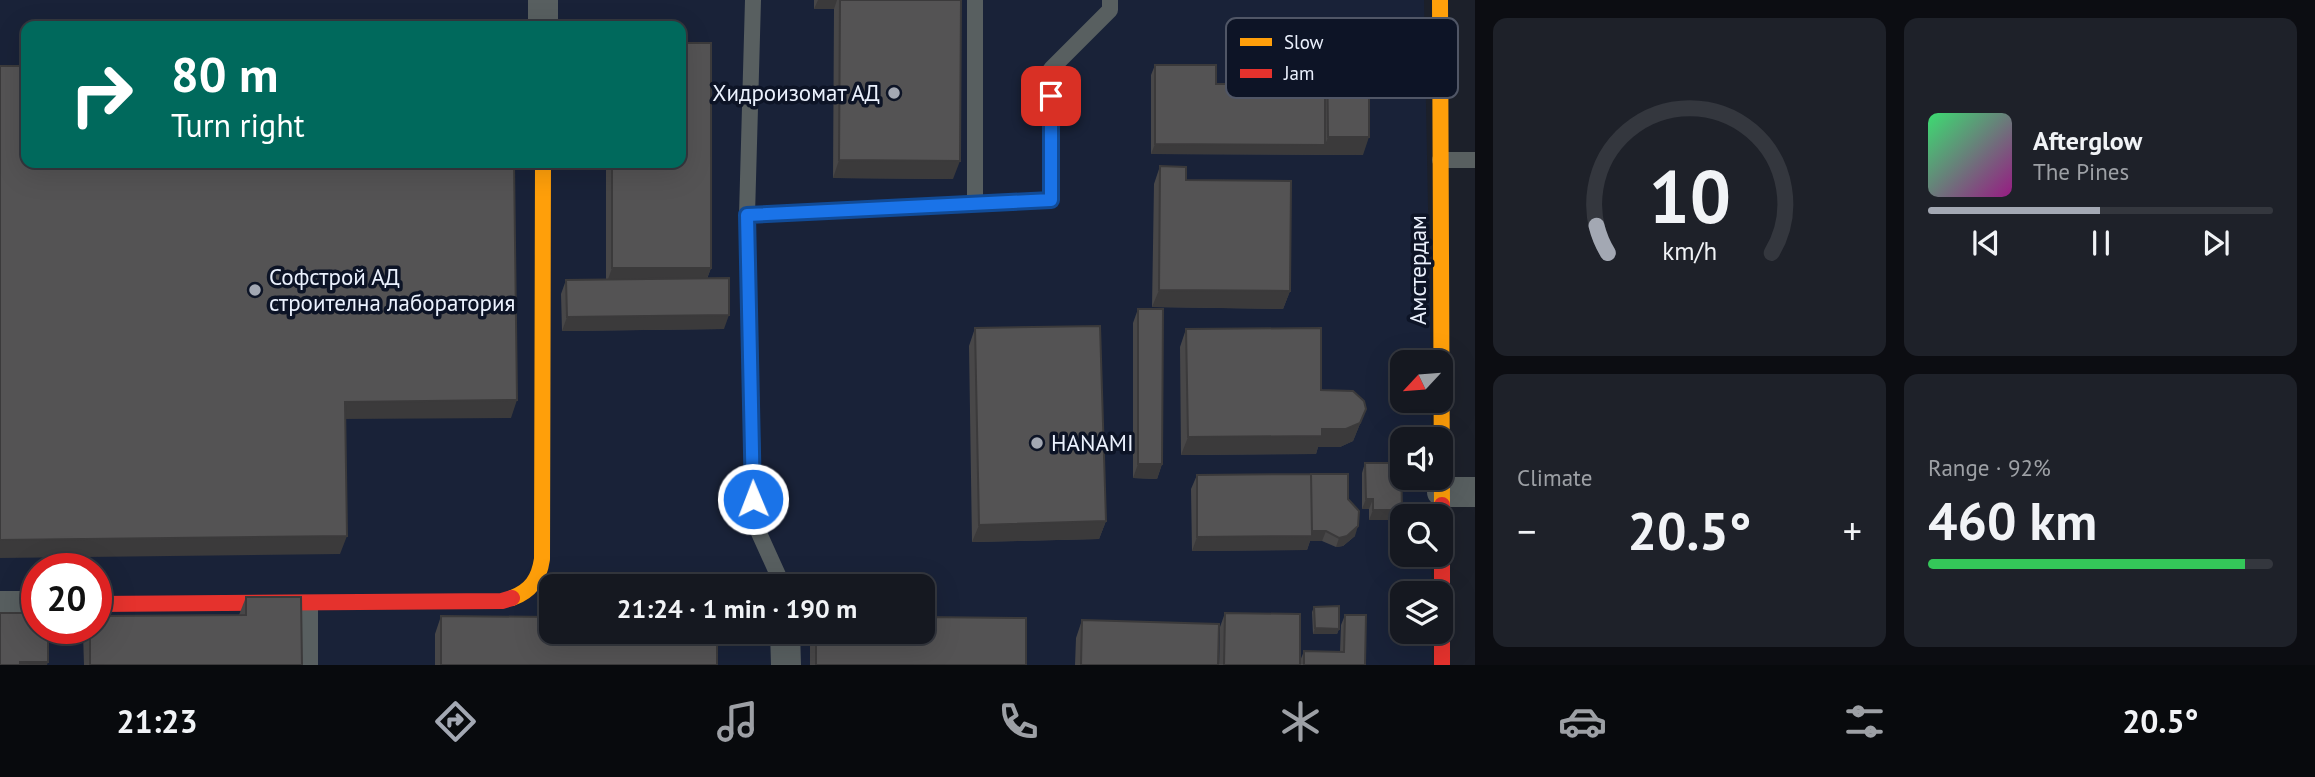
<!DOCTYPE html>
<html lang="en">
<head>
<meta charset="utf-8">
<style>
  body { margin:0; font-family:"PT Sans",sans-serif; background:#1e2129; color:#f1f3f6; height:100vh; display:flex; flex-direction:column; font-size:26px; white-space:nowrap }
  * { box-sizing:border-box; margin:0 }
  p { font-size:23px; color:#9da0a5 }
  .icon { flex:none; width:38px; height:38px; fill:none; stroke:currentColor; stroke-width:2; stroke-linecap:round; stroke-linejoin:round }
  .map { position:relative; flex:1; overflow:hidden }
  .side { display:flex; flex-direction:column; gap:18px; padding:18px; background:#0c0d12; width:840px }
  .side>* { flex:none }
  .guide { position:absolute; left:21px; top:21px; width:665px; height:147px; border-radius:14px; box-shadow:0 7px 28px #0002,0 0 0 2px #34373e; background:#00695c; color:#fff; overflow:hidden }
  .needle { width:46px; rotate:244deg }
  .controls { position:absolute; left:1390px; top:350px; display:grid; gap:14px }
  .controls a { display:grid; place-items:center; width:63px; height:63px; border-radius:14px; background:#151820; box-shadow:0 7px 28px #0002,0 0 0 2px #34373e; font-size:35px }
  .speed { position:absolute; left:21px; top:553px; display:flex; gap:14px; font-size:35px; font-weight:700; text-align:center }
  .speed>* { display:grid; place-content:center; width:91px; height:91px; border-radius:50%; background:#151820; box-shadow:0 7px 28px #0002,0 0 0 2px #34373e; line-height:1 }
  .speed .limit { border:10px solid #d22; background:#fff; color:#111 }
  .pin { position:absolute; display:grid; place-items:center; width:60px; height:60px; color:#fff; margin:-30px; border-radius:14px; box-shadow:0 4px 10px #0006 }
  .me { position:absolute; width:77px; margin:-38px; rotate:359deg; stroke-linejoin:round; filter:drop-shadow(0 0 5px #0008) }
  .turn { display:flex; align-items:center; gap:24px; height:147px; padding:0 35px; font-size:32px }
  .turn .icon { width:91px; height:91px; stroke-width:2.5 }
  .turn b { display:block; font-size:49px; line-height:60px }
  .big { font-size:52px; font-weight:700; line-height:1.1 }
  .side .widget { flex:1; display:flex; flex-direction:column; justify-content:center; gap:10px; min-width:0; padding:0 24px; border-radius:14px; background:#1e2129 }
  .side .dial { align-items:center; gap:0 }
  .dial svg { height:182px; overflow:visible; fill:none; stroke:#34373e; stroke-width:7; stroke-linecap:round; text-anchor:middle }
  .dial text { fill:#f1f3f6; stroke:none }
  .song { display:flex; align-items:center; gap:21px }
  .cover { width:84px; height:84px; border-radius:10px; background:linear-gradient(135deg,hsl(140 70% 55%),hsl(310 70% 35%)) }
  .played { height:7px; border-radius:4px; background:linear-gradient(90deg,#a3a8b3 50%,#34373e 50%) }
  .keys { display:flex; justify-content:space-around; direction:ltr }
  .heat { display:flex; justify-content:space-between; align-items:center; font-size:38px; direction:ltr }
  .charge { height:10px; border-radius:5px; background:linear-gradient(90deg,#34c759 92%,#34373e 0) }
  .side .tiles { flex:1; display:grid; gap:18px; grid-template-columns:repeat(2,1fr) }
  .trip { position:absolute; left:539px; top:574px; width:396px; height:70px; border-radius:14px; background:#151820; box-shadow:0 7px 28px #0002,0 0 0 2px #34373e; font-weight:700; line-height:70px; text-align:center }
  .dock { display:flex; height:112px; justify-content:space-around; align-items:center; background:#080a0d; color:#9da0a5 }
  .dock .icon { width:49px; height:49px }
  .dock .selected { color:#a3a8b3 }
  .dock b { font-size:32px; color:#f1f3f6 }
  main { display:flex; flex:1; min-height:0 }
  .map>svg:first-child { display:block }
  .built { fill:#192238; fill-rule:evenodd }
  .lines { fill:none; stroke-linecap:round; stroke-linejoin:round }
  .lane { stroke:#585f60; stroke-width:16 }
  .street { stroke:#585f60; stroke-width:30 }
  .slow { stroke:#ff9f0a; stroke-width:16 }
  .jam { stroke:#e5322d; stroke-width:16 }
  .wall { fill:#484748 }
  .shaded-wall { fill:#3b3a3b }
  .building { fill:#545354; stroke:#3b3a3b; stroke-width:2 }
  .route-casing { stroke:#114b97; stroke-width:18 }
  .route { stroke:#1a73e8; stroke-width:12 }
  .poi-dot { fill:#a3a8b3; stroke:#0d1426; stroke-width:2.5 }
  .labels { text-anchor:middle; stroke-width:7; stroke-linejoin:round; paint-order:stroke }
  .poi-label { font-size:23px; fill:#ebf1fd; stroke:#0d1426; text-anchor:start }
  .street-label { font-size:23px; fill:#ebf1fd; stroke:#0d1426 }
  .key { fill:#0d1426; stroke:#505666; stroke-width:2 }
  .key-label { font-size:19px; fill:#ebf1fd }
</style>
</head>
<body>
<main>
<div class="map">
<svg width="1475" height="665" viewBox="0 0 1475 665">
  <rect width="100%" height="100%" fill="#1c202a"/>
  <!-- built -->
  <path class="built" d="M0 0H1424L1431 362H1402V401H1431V439H1402V478H1431V516H1402V555H1431L1432 593H1402V632H1432V665H0ZM26 26H681V163H26ZM37 569H96V628H37ZM551 586H922V632H551Z"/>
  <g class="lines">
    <!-- lane -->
    <path class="lane" d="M753 0 747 215 754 522 783 586
      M975 0V204
      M1440 160H1475
      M747 215 1051 200V69L1110 10V0
      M310 603V665"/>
    <!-- street -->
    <path class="street" d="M543 26V0
      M1442 492H1475
      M0 606H37
      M785 632 786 665"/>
    <!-- slow -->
    <path class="slow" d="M1440 0 1442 505
      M512 598C531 591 539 579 542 559L543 163"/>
    <!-- jam -->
    <path class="jam" d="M1442 505V665
      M96 604 502 601 512 598"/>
  </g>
  <!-- wall -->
  <path class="wall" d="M814 0H961L953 179 833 178 834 9H814Z
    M1327 41 1363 155 1151 154V75L1155 65 1216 84H1321V59Z
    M606 163H681L711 268 707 279 724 329 562 331 561 294 566 280 606 279Z
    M1160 166 1186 180 1290 291 1283 309 1152 307 1154 184Z
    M1138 309 1162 464 1157 479 1133 478V323Z
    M975 328 1106 521 1099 539 972 542 969 346Z
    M1186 329 1366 409 1353 441 1340 447H1318L1316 454 1181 455 1180 347Z
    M1365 463 1402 510 1398 520H1369V509H1362V473Z
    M1197 475 1348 499 1355 536 1343 546 1336 547 1322 541H1310L1307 550 1192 551 1191 489Z
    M246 597 302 665H84L83 634 85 628H96L239 615Z
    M1314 607 1339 629 1337 634H1313L1312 612Z
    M1225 613 1300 665H1219L1220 627Z
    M1345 615 1365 665H1300V661L1304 651 1340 652 1341 625Z
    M441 616 717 665H435V634Z
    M1082 620 1218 665H1075L1076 638Z
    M811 632H922L1026 665H810V635Z"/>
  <!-- shaded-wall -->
  <path class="shaded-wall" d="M818 0H837L834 9H814Z
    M1328 137H1369L1363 155 1151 154 1155 144 1325 145Z
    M839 160 960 161 953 179 833 178Z
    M612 268H711L704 286 606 285Z
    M1159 290 1290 291 1283 309 1152 307Z
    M729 315 724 329 562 331 567 317Z
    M517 400 511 418 339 419 345 402Z
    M1366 409 1353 441 1340 447H1318L1316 454 1181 455 1188 437 1322 429Z
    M1138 464H1162L1157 479 1133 478Z
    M1366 499H1373L1369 509H1362Z
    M1373 510H1402L1398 520H1369Z
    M1106 521 1099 539 972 542 979 525Z
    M1358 526 1355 536 1343 546 1336 547 1339 538Z
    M1310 531H1326L1322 541H1310L1307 550 1192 551 1197 537Z
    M347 536 340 554 0 558V540Z
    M1315 628 1339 629 1337 634H1313Z
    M20 662H48L47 665H19Z"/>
  <!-- building -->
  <path class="building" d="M840 0H961L960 161 839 160Z
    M1327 41H1369V137H1328Z
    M681 43H711V268H612V163H681Z
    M1155 65H1216V84H1325V145L1155 144Z
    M0 66H26V163H514L517 400 345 402 347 536 0 540Z
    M1160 166 1186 167V180L1291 181 1290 291 1159 290Z
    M729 278V315L567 317 566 280Z
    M1138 309H1163L1162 464H1138Z
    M1100 326 1106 521 979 525 975 328Z
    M1321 328V390L1353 391 1364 401 1366 409 1360 423 1346 429H1322V436L1188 437 1186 329Z
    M1365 463H1401L1402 510H1373V499H1366Z
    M1310 474H1348V499L1359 511 1358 526 1347 536 1339 538 1326 531H1312L1311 474Z
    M1311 474 1312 536 1197 537V475Z
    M246 597H301L302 665H90V628H96V616L246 615Z
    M1339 606V629L1315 628 1314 607Z
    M0 613H37V628H48V662H20V665H0Z
    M1225 613 1300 614V665H1224Z
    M1345 615H1366L1365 665H1304V651L1344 652Z
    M441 616 551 617V632H717V665H441Z
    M922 617 1026 618V665H816V632H922Z
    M1082 620 1219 624 1218 665H1081Z"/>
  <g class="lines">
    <!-- route casing -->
    <g class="route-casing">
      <path id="route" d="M753 499 747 215 1051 200V96"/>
    </g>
    <!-- route -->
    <use href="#route" class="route"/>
  </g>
  <!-- markers -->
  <g class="poi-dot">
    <circle cx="894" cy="93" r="7"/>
    <circle cx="255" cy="290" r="7"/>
    <circle cx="1037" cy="443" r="7"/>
  </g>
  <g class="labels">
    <!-- poi labels -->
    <g class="poi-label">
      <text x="880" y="101" text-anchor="end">Хидроизомат АД</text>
      <text x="269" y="285">Софстрой АД<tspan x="269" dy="26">строителна лаборатория</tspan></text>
      <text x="1051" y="451">HANAMI</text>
    </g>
    <!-- street labels -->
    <g class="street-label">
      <text transform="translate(1418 270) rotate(-90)" y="8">Амстердам</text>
    </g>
  </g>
  <!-- legend -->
  <rect x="1226" y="18" width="232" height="80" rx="10" class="key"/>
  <rect x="1240" y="38" width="32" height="8" fill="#ff9f0a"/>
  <rect x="1240" y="69" width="32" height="9" fill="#e5322d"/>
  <g class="key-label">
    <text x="1284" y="49">Slow</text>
    <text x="1284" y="80">Jam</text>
  </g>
</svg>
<div class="controls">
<a><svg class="needle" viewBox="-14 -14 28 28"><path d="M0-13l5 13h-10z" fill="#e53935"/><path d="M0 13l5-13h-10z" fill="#9da0a5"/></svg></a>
<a><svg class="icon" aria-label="sound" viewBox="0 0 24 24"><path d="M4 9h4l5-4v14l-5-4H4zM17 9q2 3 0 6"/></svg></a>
<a><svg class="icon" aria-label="search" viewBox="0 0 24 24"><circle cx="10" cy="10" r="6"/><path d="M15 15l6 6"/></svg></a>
<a><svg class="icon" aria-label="layers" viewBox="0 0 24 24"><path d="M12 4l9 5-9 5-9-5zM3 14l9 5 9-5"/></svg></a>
</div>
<div class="speed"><div class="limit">20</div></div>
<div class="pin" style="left:1051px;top:96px;background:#d93025"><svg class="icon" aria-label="arrive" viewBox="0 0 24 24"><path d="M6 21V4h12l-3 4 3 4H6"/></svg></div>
<svg class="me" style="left:753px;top:499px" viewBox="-20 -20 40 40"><circle r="17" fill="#1a73e8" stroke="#fff" stroke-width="3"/><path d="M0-11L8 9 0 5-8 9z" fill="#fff"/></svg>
<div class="trip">21:24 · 1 min · 190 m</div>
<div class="guide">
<div class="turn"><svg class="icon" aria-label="right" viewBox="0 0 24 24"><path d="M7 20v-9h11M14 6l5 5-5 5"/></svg><div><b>80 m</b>Turn right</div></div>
</div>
</div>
<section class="side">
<div class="tiles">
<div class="widget dial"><svg viewBox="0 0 100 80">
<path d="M14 69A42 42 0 1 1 86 69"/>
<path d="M14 69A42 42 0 0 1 9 57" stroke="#a3a8b3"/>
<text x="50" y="56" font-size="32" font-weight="700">10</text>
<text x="50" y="72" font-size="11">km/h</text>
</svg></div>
<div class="widget">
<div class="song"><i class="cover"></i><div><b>Afterglow</b><p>The Pines</p></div></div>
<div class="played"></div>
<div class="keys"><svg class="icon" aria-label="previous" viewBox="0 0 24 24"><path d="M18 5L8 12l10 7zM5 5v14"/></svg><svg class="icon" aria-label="pause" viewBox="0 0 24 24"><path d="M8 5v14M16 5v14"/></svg><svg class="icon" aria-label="next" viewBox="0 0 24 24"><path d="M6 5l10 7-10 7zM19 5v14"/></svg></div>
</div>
<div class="widget"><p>Climate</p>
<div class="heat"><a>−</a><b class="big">20.5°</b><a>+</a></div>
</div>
<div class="widget"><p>Range · 92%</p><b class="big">460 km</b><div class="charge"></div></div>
</div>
</section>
</main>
<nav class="dock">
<b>21:23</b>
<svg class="icon selected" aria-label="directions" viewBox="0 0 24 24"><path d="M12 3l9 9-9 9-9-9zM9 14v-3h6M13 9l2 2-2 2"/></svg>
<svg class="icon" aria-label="music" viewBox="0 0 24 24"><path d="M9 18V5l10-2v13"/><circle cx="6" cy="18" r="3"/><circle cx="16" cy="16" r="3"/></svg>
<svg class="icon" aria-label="phone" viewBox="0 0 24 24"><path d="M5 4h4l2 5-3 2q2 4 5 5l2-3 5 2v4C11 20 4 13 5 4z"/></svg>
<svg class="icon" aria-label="climate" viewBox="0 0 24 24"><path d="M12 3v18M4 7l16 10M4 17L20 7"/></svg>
<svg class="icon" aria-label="car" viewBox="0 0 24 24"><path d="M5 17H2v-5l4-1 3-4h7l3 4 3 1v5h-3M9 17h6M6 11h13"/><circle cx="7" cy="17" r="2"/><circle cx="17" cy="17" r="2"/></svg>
<svg class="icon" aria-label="filters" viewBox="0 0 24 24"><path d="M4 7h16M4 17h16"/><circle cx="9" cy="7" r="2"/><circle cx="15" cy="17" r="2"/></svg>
<b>20.5°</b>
</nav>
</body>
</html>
